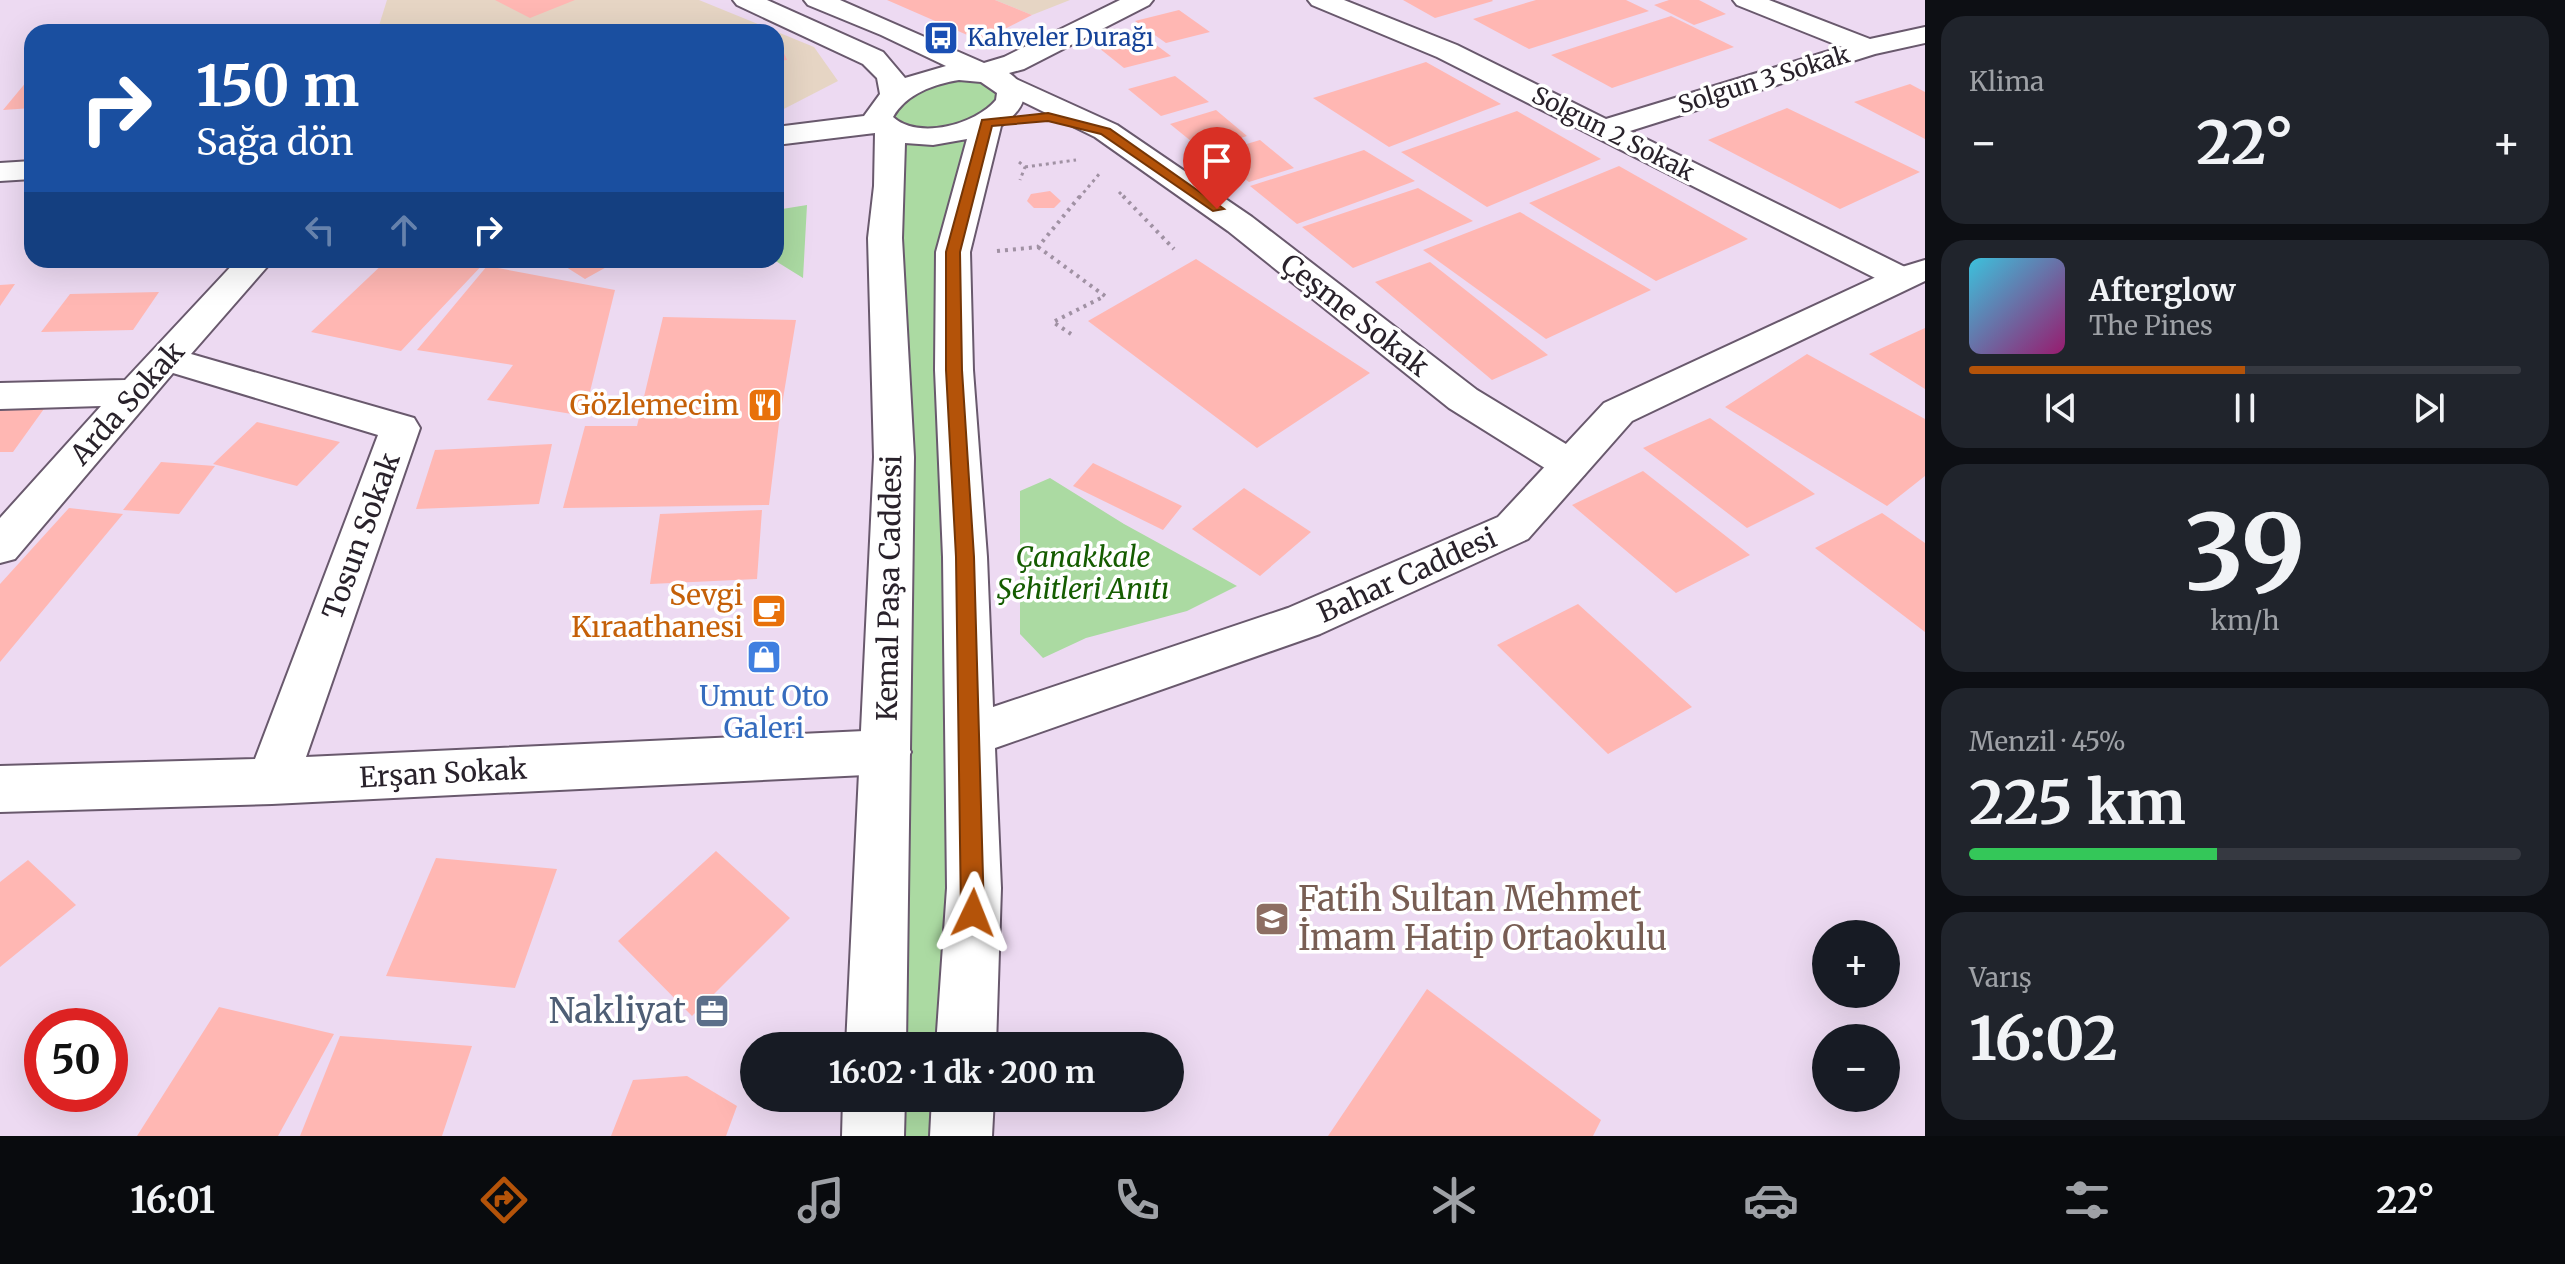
<!DOCTYPE html>
<html lang="tr">
<head>
<meta charset="utf-8">
<style>
  body { margin:0; font-family:Merriweather,serif; background:#20242c; color:#f1f3f6; height:100vh; display:flex; flex-direction:column; font-size:30px; white-space:nowrap }
  * { box-sizing:border-box; margin:0 }
  p { font-size:26px; color:#9ea1a6 }
  .icon { flex:none; width:44px; height:44px; fill:none; stroke:currentColor; stroke-width:2; stroke-linecap:round; stroke-linejoin:round }
  .map { position:relative; flex:1; overflow:hidden }
  .sheet { display:flex; flex-direction:column; gap:16px; padding:16px; background:#0d0f14; width:640px }
  .sheet>* { flex:none }
  .banner { position:absolute; left:24px; top:24px; width:760px; height:244px; border-radius:24px; box-shadow:0 8px 32px #0002; background:#1a4fa0; color:#fff; overflow:hidden }
  .tools { position:absolute; left:1812px; top:920px; display:grid; gap:16px }
  .tools a { display:grid; place-items:center; width:88px; height:88px; border-radius:50%; background:#171b24; box-shadow:0 8px 32px #0002; font-size:40px }
  .speed { position:absolute; left:24px; top:1008px; display:flex; gap:16px; font-size:40px; font-weight:700; text-align:center }
  .speed>* { display:grid; place-content:center; width:104px; height:104px; border-radius:50%; background:#171b24; box-shadow:0 8px 32px #0002; line-height:1 }
  .speed .limit { border:12px solid #d22; background:#fff; color:#111 }
  .pin { position:absolute; display:grid; place-items:center; width:68px; height:68px; color:#fff; margin:-82px -34px; border-radius:50% 50% 50% 0; rotate:-45deg; box-shadow:0 0 8px #0007 }
  .pin .icon { rotate:45deg }
  .me { position:absolute; width:88px; margin:-44px; rotate:2deg; stroke-linejoin:round; filter:drop-shadow(0 0 6px #0008) }
  .turn { display:flex; align-items:center; gap:28px; height:168px; padding:0 40px; font-size:36px }
  .turn .icon { width:104px; height:104px; stroke-width:2.5 }
  .turn b { display:block; font-size:56px; line-height:68px }
  .lanes { display:flex; align-items:center; height:76px; padding:0 40px; background:#0003; justify-content:center; gap:40px; direction:ltr }
  .lanes .off { opacity:.35 }
  .big { font-size:60px; font-weight:700; line-height:1.1 }
  .sheet .tile { flex:1; display:flex; flex-direction:column; justify-content:center; gap:12px; min-width:0; padding:0 28px; border-radius:24px; background:#20242c }
  .sheet .dial { align-items:center; gap:0 }
  .dial b { font-size:104px; line-height:1 }
  .song { display:flex; align-items:center; gap:24px }
  .cover { width:96px; height:96px; border-radius:12px; background:linear-gradient(135deg,hsl(190 70% 55%),hsl(320 70% 35%)) }
  .played { height:8px; border-radius:4px; background:linear-gradient(90deg,#b45309 50%,#363941 50%) }
  .keys { display:flex; justify-content:space-around; direction:ltr }
  .heat { display:flex; justify-content:space-between; align-items:center; font-size:44px; direction:ltr }
  .charge { height:12px; border-radius:6px; background:linear-gradient(90deg,#34c759 45%,#363941 0) }
  .trip { position:absolute; left:740px; top:1032px; width:444px; height:80px; border-radius:40px; background:#171b24; box-shadow:0 8px 32px #0002; font-weight:700; line-height:80px; text-align:center }
  .dock { display:flex; height:128px; justify-content:space-around; align-items:center; background:#090b0e; color:#9ea1a6 }
  .dock .icon { width:56px; height:56px }
  .dock .on { color:#b45309 }
  .dock b { font-size:36px; color:#f1f3f6 }
  main { display:flex; flex:1; min-height:0 }
  .map>svg:first-child { display:block }
  .commercial { fill:#e6d5c4 }
  .green { fill:#abdaa2 }
  .building { fill:#ffb7b3 }
  .lines { fill:none; stroke-linecap:round; stroke-linejoin:round }
  .street-casing { stroke:#69596d; stroke-width:4 }
  .secondary-casing { stroke:#69596d; stroke-width:4 }
  .path-far1 { stroke:#a091a3; stroke-width:3; stroke-dasharray:3 4; stroke-linecap:butt }
  .path { stroke:#a091a3; stroke-width:4; stroke-dasharray:3 5; stroke-linecap:butt }
  .street { fill:#fff; fill-rule:evenodd }
  .secondary { fill:#fff; fill-rule:evenodd }
  .route { fill:#b45309; stroke:#753606; stroke-width:2 }
  .labels { text-anchor:middle; stroke-width:7; stroke-linejoin:round; paint-order:stroke }
  .far-transit-label { font-size:24px; fill:#164399; stroke:#fff; text-anchor:start }
  .far-street-label { font-size:24px; fill:#29222b; stroke:#fff }
  .street-label { font-size:28px; fill:#29222b; stroke:#fff }
  .food-label { font-size:28px; fill:#c56008; stroke:#fff; text-anchor:end }
  .park-label { font-size:28px; font-style:italic; fill:#155c01; stroke:#fff }
  .shop-label { font-size:28px; fill:#366cbe; stroke:#fff }
  .near-education-label { font-size:34px; fill:#785e54; stroke:#fff; text-anchor:start }
  .near-service-label { font-size:34px; fill:#4e5e75; stroke:#fff; text-anchor:end }
</style>
</head>
<body>
<main>
<div class="map">
<svg width="1925" height="1136" viewBox="0 0 1925 1136">
  <rect width="100%" height="100%" fill="#eddaf2"/>
  <!-- commercial -->
  <path class="commercial" d="M387 0H699L814 47 838 81 776 113V32H377Z
    M995 0H1070L1032 15Z"/>
  <!-- green -->
  <path class="green" d="M936 77 1003 80 962 219 966 1046H876L880 120Z
    M807 205 803 278 774 260 776 210Z
    M1050 478 1124 524 1237 586 1187 611 1086 638 1043 658 1020 634V491Z
    M874 1098H963L961 1136H873Z"/>
  <!-- building -->
  <path class="building" d="M495 0H575L530 18Z
    M887 0H995L1032 15 981 41Z
    M1403 0H1492L1493 1 1435 18Z
    M1536 0H1626L1649 11 1529 49 1473 19Z
    M1669 0H1699L1726 14 1694 25 1654 5Z
    M1179 10 1210 32 1166 43 1135 21Z
    M1671 16 1734 47 1612 88 1551 55Z
    M1140 33 1171 56 1124 68 1094 44Z
    M776 35 787 60 776 61Z
    M1426 62 1501 104 1389 147 1313 98Z
    M32 75V108L3 110Z
    M1175 76 1209 102 1161 116 1128 89Z
    M1910 84 1925 92V139L1854 102Z
    M1787 108 1920 172 1840 209 1708 140Z
    M1216 110 1247 136 1202 150 1170 124Z
    M1517 111 1601 159 1487 207 1401 152Z
    M1260 140 1294 168 1249 182 1213 154Z
    M1364 150 1415 181 1297 224 1250 186Z
    M1619 166 1748 239 1656 281 1529 203Z
    M1418 188 1473 221 1353 268 1302 227Z
    M1050 191 1061 201 1054 208H1034L1027 201 1031 194Z
    M1520 212 1583 250 1651 290 1546 339 1423 250Z
    M1196 259 1370 373 1257 448 1088 321Z
    M387 260H487L401 351 311 332Z
    M555 260H619L585 279Z
    M1430 262 1548 355 1492 380 1375 282Z
    M487 266 615 290 584 416 487 400 513 365 417 350Z
    M15 284 0 306V285Z
    M159 292 133 330 41 332 70 294Z
    M663 317 796 320 779 423 769 505 563 508 585 426H637Z
    M1925 328V389L1869 354Z
    M1807 354 1925 419V476L1887 506 1725 407Z
    M46 406 13 452H0V407Z
    M1710 418 1815 494 1747 528 1643 448Z
    M257 422 340 442 297 486 213 464Z
    M552 444 539 504 416 509 435 450Z
    M161 462 215 466 179 514 123 510Z
    M1093 463 1182 506 1163 530 1073 486Z
    M1643 471 1750 555 1676 593 1572 505Z
    M1244 488 1311 532 1260 576 1192 529Z
    M69 508 123 514 0 662V584Z
    M762 510 757 579 650 584 660 514Z
    M1882 513 1925 543V632L1815 548Z
    M1578 604 1692 707 1608 754 1497 645Z
    M716 851 790 918 692 1016 618 941Z
    M436 858 557 869 515 988 386 976Z
    M28 860 76 905 0 967V882Z
    M1427 989 1601 1120 1593 1136H1328Z
    M219 1007 334 1034 278 1136H137Z
    M340 1036 472 1046 442 1136H300Z
    M687 1076 737 1106 726 1136H611L633 1080Z"/>
  <g class="lines">
    <!-- street casing -->
    <g class="street-casing">
      <path id="street" d="M1308 0H1344L1457 45 1606 119 1842 47 1737 5 1733 0H1769L1870 39 1925 27V43L1875 54 1630 131 1913 271 1918 278 1913 285 1901 288 1889 285 1437 57 1312 5Z
        M1007 75 1117 125 1252 217 1477 390 1584 455 1590 465 1584 475 1570 479 1556 475 1449 408 1228 231 1095 137 997 89 993 83 997 77Z
        M237 260H273L191 354 414 418 420 428 306 757 886 730 904 737 911 752 904 767 886 774 272 804 0 812V766L255 759 378 435 173 373 15 559 0 563V518L101 406 0 409V383L125 380Z"/>
    </g>
    <!-- secondary casing -->
    <g class="secondary-casing">
      <path id="secondary" d="M733 0H767L883 52 905 78 946 66 881 35 808 5 804 0H840L984 63 1004 57 1120 0H1153L1149 5 1024 69 1009 73C1035 91 1023 110 1001 126L970 252 973 370 987 557 993 707 1288 608 1498 517 1604 403 1889 271 1925 260V281L1632 421 1528 539 1320 634 995 748 1001 888 996 1046H936L947 888 943 557 935 370 936 252 967 139 933 145 905 143 902 238 914 457 906 1046H846L874 457 868 238 874 186 875 133 776 145V127L864 116 880 94 877 78 863 64 737 5ZM959 80 981 82 997 93 996 100C975 125 918 140 893 117 906 94 934 84 959 80Z
        M32 161V179L0 181V163Z
        M843 1098H905L904 1136H842Z
        M932 1098H994L992 1136H930Z"/>
    </g>
    <!-- path-far1 -->
    <path class="path-far1" d="M1019 162 1025 167 1020 180
      M1025 167 1076 160
      M1119 192 1125 198
      M1079 198 1100 173"/>
    <!-- path -->
    <path class="path" d="M1123 196 1174 249
      M1038 247 1105 296 1053 322 1071 334
      M997 251 1038 247 1080 196"/>
    <!-- street -->
    <use href="#street" class="street"/>
    <!-- secondary -->
    <use href="#secondary" class="secondary"/>
  </g>
  <!-- route -->
  <path class="route" d="M1048 113 1110 129 1224 209 1213 211 1101 134 1048 121 992 126 960 252 962 370 974 557 984 913 981 921 973 924 965 921 961 913 956 557 946 370V252L982 120Z"/>
  <!-- icons -->
  <defs>
    <g id="bus-square" transform="scale(1.8)"><rect x="-9" y="-9" width="18" height="18" rx="4" fill="#1a4fb4" stroke="#fff"/><path d="M-5-6H5V4H4V6H2V4H-2V6H-4V4H-5ZM-3.5-4V0h7V-4ZM-3.5 1.2v1.5H-2V1.2ZM2 1.2v1.5H3.5V1.2Z" fill="#fff"/></g>
    <g id="restaurant-square" transform="scale(1.8)"><rect x="-9" y="-9" width="18" height="18" rx="4" fill="#e8710a" stroke="#fff"/><path d="M-5-6h1v4h1v-4h1v4h1v-4h1v5L-1.5 .5V6h-2V.5L-5-1ZM5-6V6H3V1.5H1.5Q1.5-4 5-6Z" fill="#fff"/></g>
    <g id="cafe-square" transform="scale(1.8)"><rect x="-9" y="-9" width="18" height="18" rx="4" fill="#e8710a" stroke="#fff"/><path d="M-5.5-4.5H6V0H3Q3 3.5 0 3.5H-2.5Q-5.5 3.5-5.5 0ZM3-3.2v2h1.7v-2ZM-6 4.5H4V6H-6Z" fill="#fff"/></g>
    <g id="shop-square" transform="scale(1.8)"><rect x="-9" y="-9" width="18" height="18" rx="4" fill="#3f7fe0" stroke="#fff"/><path d="M-5-2.5h2.3a2.7 3.5 0 0 1 5.4 0H5L5.5 6h-11ZM-1.5-2.5h3a1.5 2.3 0 0 0-3 0Z" fill="#fff"/></g>
    <g id="school-square" transform="scale(1.8)"><rect x="-9" y="-9" width="18" height="18" rx="4" fill="#8d6e63" stroke="#fff"/><path d="M0-5L7-2L0 1L-7-2ZM-4 1L0 2.5L4 1V4Q0 6-4 4Z" fill="#fff"/></g>
    <g id="office-square" transform="scale(1.8)"><rect x="-9" y="-9" width="18" height="18" rx="4" fill="#5c6f8a" stroke="#fff"/><path d="M-6-3h4V-5.5h4V-3h4V5H-6ZM-1-4.5V-3h2v-1.5ZM-6 0V1H6V0Z" fill="#fff"/></g>
  </defs>
  <g fill-rule="evenodd">
    <use href="#bus-square" x="941" y="38"/>
    <use href="#restaurant-square" x="765" y="405"/>
    <use href="#cafe-square" x="769" y="611"/>
    <use href="#shop-square" x="764" y="657"/>
    <use href="#school-square" x="1272" y="919"/>
    <use href="#office-square" x="712" y="1011"/>
  </g>
  <g class="labels">
    <!-- far-transit labels -->
    <g class="far-transit-label">
      <text x="967" y="46">Kahveler Durağı</text>
    </g>
    <!-- far-street labels -->
    <g class="far-street-label">
      <text transform="translate(1764 80) rotate(-17)" y="8">Solgun 3 Sokak</text>
      <text transform="translate(1613 134) rotate(27)" y="8">Solgun 2 Sokak</text>
    </g>
    <!-- street labels -->
    <g class="street-label">
      <text transform="translate(1355 315) rotate(38)" y="10">Çeşme Sokak</text>
      <text transform="translate(127 403) rotate(-48)" y="10">Arda Sokak</text>
      <text transform="translate(361 536) rotate(-70)" y="10">Tosun Sokak</text>
      <text transform="translate(1407 575) rotate(-24)" y="10">Bahar Caddesi</text>
      <text transform="translate(889 588) rotate(-89)" y="10">Kemal Paşa Caddesi</text>
      <text transform="translate(443 773) rotate(-3)" y="10">Erşan Sokak</text>
    </g>
    <!-- food labels -->
    <g class="food-label">
      <text x="739" y="415">Gözlemecim</text>
      <text x="743" y="605">Sevgi<tspan x="743" dy="32">Kıraathanesi</tspan></text>
    </g>
    <!-- park labels -->
    <g class="park-label">
      <text x="1083" y="567">Çanakkale<tspan x="1083" dy="32">Şehitleri Anıtı</tspan></text>
    </g>
    <!-- shop labels -->
    <g class="shop-label">
      <text x="764" y="706">Umut Oto<tspan x="764" dy="32">Galeri</tspan></text>
    </g>
    <!-- near-education labels -->
    <g class="near-education-label">
      <text x="1298" y="911">Fatih Sultan Mehmet<tspan x="1298" dy="39">İmam Hatip Ortaokulu</tspan></text>
    </g>
    <!-- near-service labels -->
    <g class="near-service-label">
      <text x="686" y="1023">Nakliyat</text>
    </g>
  </g>
</svg>
<div class="tools">
<a>+</a>
<a>−</a>
</div>
<div class="speed"><div class="limit">50</div></div>
<div class="pin" style="left:1217px;top:209px;background:#d93025"><svg class="icon" aria-label="arrive" viewBox="0 0 24 24"><path d="M6 21V4h12l-3 4 3 4H6"/></svg></div>
<svg class="me" style="left:973px;top:913px" viewBox="-20 -20 40 40"><path d="M0-17L14 15 0 8-14 15z" fill="#b45309" stroke="#fff" stroke-width="4"/></svg>
<div class="trip">16:02 · 1 dk · 200 m</div>
<div class="banner">
<div class="turn"><svg class="icon" aria-label="right" viewBox="0 0 24 24"><path d="M7 20v-9h11M14 6l5 5-5 5"/></svg><div><b>150 m</b>Sağa dön</div></div>
<div class="lanes"><svg class="icon off" aria-label="left" viewBox="0 0 24 24"><path d="M17 20v-9H6M10 6l-5 5 5 5"/></svg><svg class="icon off" aria-label="ahead" viewBox="0 0 24 24"><path d="M12 20V5M6 11l6-6 6 6"/></svg><svg class="icon" aria-label="right" viewBox="0 0 24 24"><path d="M7 20v-9h11M14 6l5 5-5 5"/></svg></div>
</div>
</div>
<section class="sheet">
<div class="tile"><p>Klima</p>
<div class="heat"><a>−</a><b class="big">22°</b><a>+</a></div>
</div>
<div class="tile">
<div class="song"><i class="cover"></i><div><b>Afterglow</b><p>The Pines</p></div></div>
<div class="played"></div>
<div class="keys"><svg class="icon" aria-label="previous" viewBox="0 0 24 24"><path d="M18 5L8 12l10 7zM5 5v14"/></svg><svg class="icon" aria-label="pause" viewBox="0 0 24 24"><path d="M8 5v14M16 5v14"/></svg><svg class="icon" aria-label="next" viewBox="0 0 24 24"><path d="M6 5l10 7-10 7zM19 5v14"/></svg></div>
</div>
<div class="tile dial"><b>39</b><p>km/h</p></div>
<div class="tile"><p>Menzil · 45%</p><b class="big">225 km</b><div class="charge"></div></div>
<div class="tile"><p>Varış</p><b class="big">16:02</b></div>
</section>
</main>
<nav class="dock">
<b>16:01</b>
<svg class="icon on" aria-label="directions" viewBox="0 0 24 24"><path d="M12 3l9 9-9 9-9-9zM9 14v-3h6M13 9l2 2-2 2"/></svg>
<svg class="icon" aria-label="music" viewBox="0 0 24 24"><path d="M9 18V5l10-2v13"/><circle cx="6" cy="18" r="3"/><circle cx="16" cy="16" r="3"/></svg>
<svg class="icon" aria-label="phone" viewBox="0 0 24 24"><path d="M5 4h4l2 5-3 2q2 4 5 5l2-3 5 2v4C11 20 4 13 5 4z"/></svg>
<svg class="icon" aria-label="climate" viewBox="0 0 24 24"><path d="M12 3v18M4 7l16 10M4 17L20 7"/></svg>
<svg class="icon" aria-label="car" viewBox="0 0 24 24"><path d="M5 17H2v-5l4-1 3-4h7l3 4 3 1v5h-3M9 17h6M6 11h13"/><circle cx="7" cy="17" r="2"/><circle cx="17" cy="17" r="2"/></svg>
<svg class="icon" aria-label="filters" viewBox="0 0 24 24"><path d="M4 7h16M4 17h16"/><circle cx="9" cy="7" r="2"/><circle cx="15" cy="17" r="2"/></svg>
<b>22°</b>
</nav>
</body>
</html>
